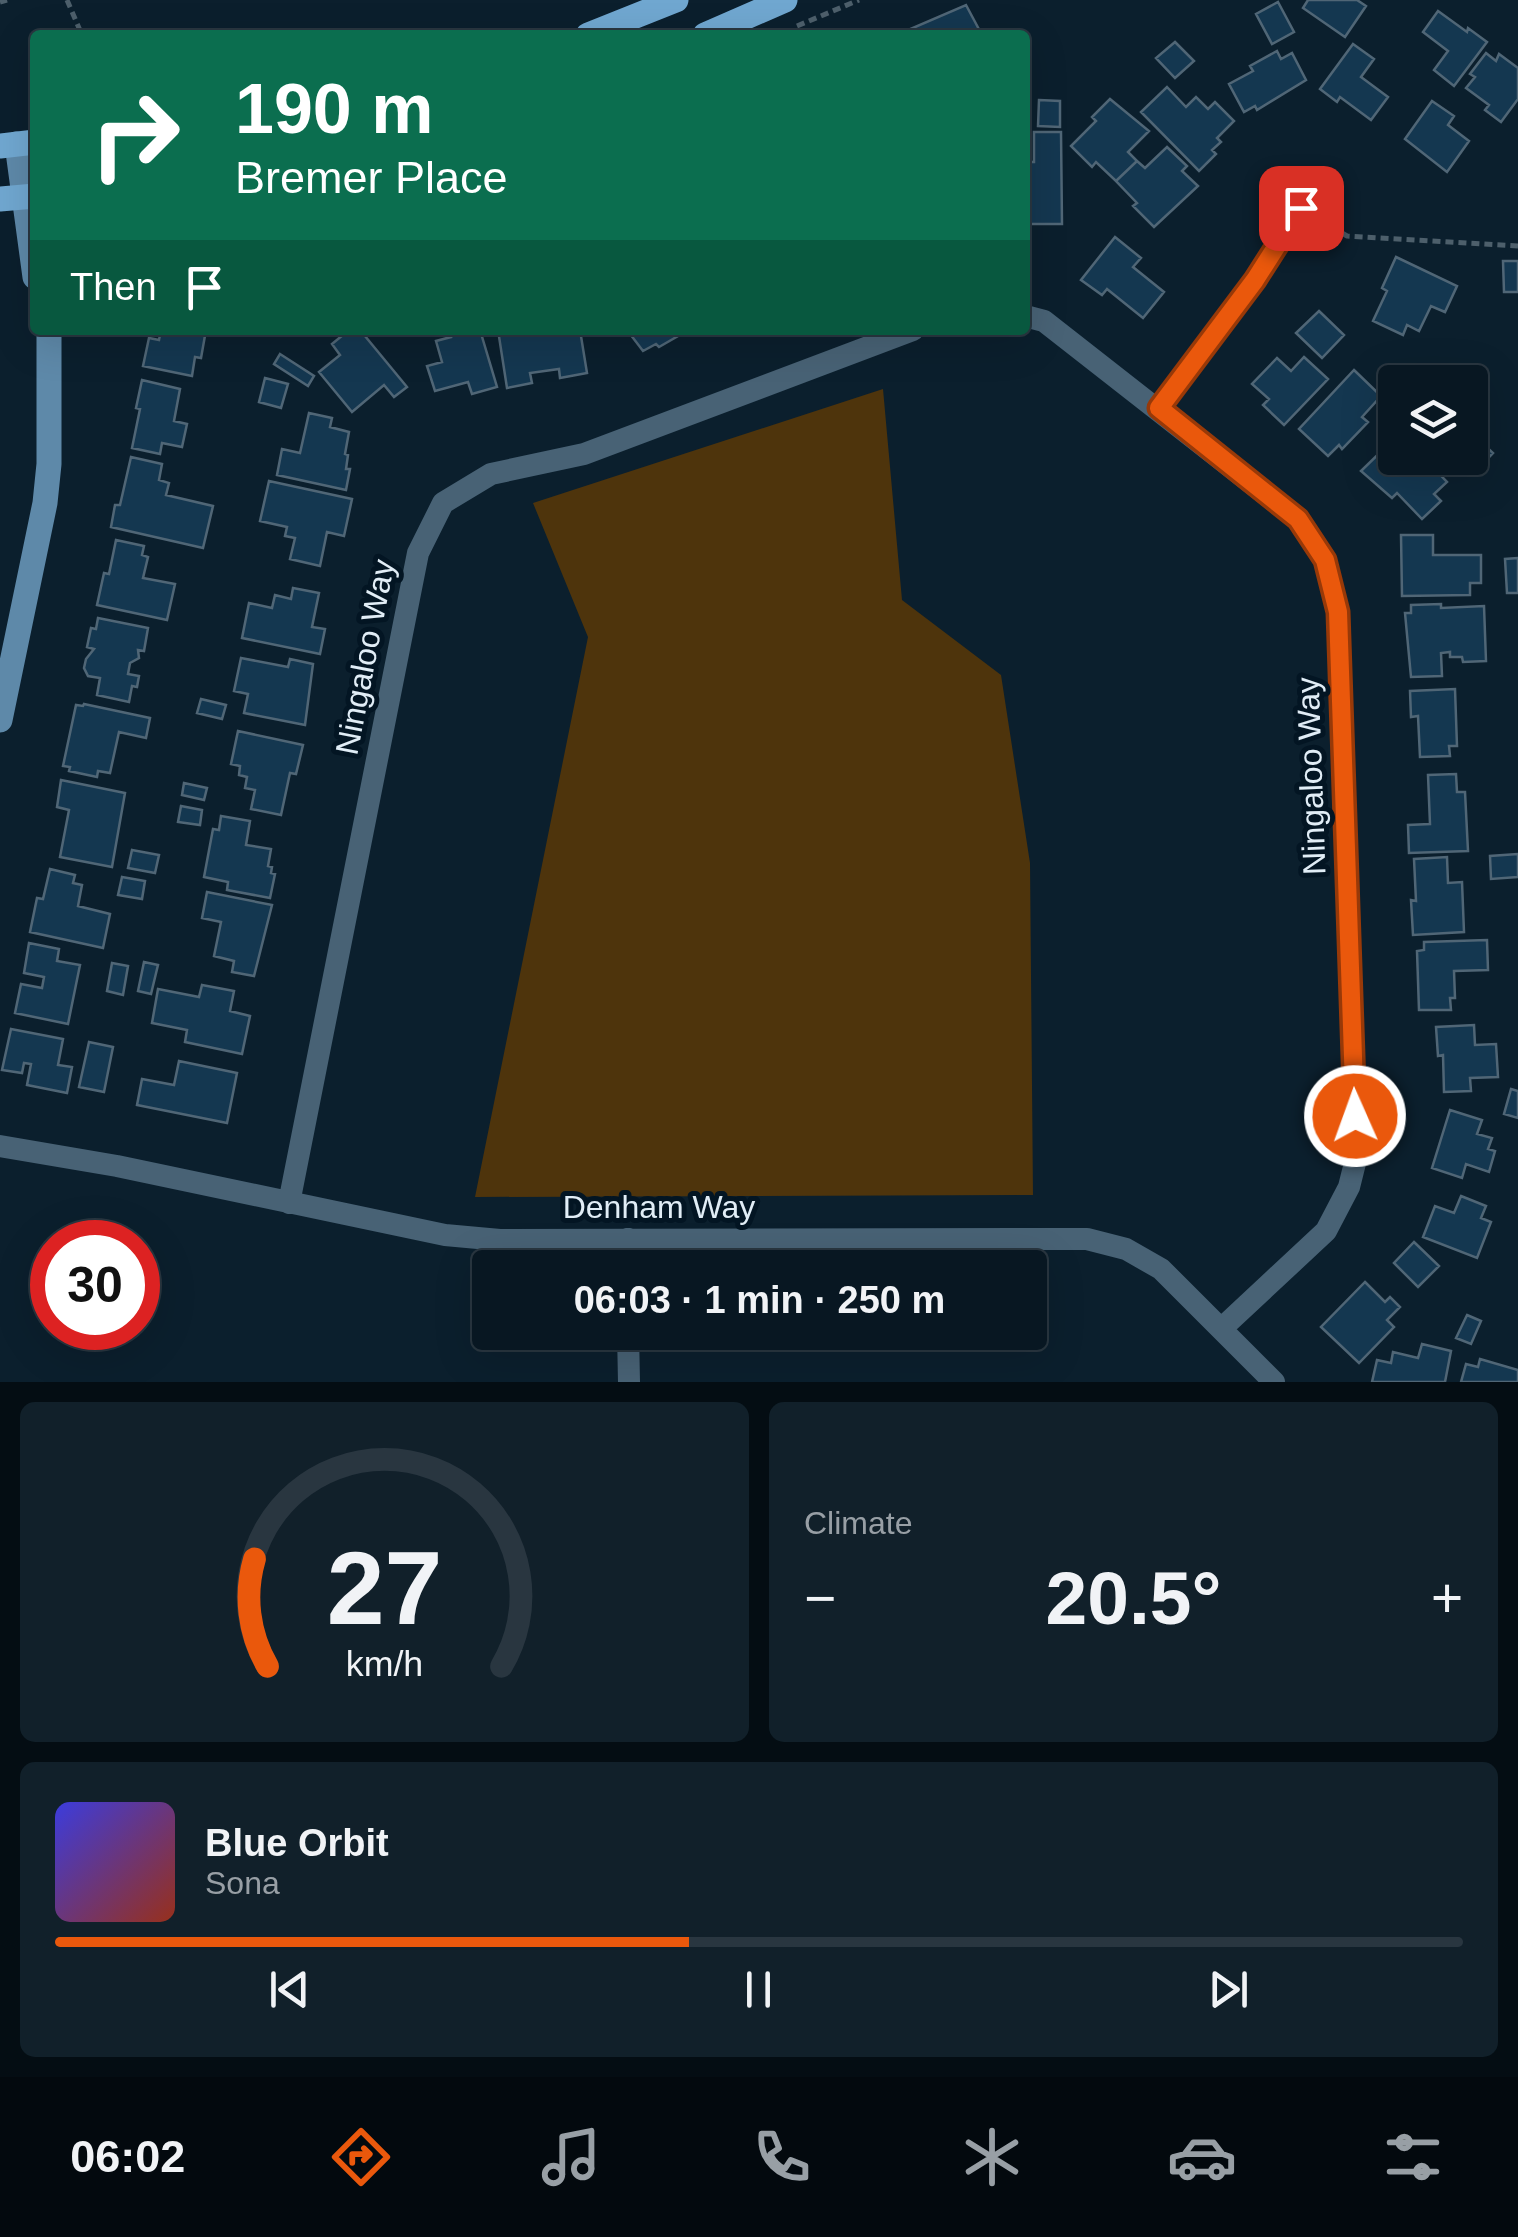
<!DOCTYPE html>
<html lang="en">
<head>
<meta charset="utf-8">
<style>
  body { margin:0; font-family:Helvetica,sans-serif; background:#11202a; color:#f1f3f6; height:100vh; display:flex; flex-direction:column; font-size:38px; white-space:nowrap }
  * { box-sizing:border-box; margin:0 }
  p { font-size:32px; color:#989fa5 }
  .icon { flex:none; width:55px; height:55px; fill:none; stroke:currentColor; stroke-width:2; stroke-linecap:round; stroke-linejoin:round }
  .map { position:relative; height:1382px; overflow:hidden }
  .panel { display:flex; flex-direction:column; gap:20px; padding:20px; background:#040d13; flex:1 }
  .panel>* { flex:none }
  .hud { position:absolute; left:30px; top:30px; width:1000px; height:305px; border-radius:10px; box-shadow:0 10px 40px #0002,0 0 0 2px #293640; background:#0b6e4f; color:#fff; overflow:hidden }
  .fabs { position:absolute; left:1378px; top:365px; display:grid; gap:20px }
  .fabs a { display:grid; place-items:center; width:110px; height:110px; border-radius:10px; background:#081722; box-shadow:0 10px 40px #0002,0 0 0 2px #293640; font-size:50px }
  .speed { position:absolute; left:30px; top:1220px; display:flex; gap:20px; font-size:50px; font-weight:700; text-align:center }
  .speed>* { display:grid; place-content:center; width:130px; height:130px; border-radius:50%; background:#081722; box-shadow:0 10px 40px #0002,0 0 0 2px #293640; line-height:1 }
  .speed .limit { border:15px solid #d22; background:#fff; color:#111 }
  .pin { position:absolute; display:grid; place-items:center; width:85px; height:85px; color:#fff; margin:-42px; border-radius:20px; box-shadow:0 5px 15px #0006 }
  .me { position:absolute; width:110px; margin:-55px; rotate:358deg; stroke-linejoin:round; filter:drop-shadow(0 0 8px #0008) }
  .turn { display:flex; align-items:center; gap:35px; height:210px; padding:0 40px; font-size:45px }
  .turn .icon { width:130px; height:130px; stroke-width:2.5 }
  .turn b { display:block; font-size:70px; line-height:85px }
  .then { display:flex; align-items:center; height:95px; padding:0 40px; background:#0003; gap:20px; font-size:38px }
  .big { font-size:75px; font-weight:700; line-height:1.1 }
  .panel .card { flex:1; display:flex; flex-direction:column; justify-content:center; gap:15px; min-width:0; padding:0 35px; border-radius:15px; background:#11202a }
  .panel .dial { align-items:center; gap:0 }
  .dial svg { height:260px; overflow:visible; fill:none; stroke:#293640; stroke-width:7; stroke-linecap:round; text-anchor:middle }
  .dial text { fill:#f1f3f6; stroke:none }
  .song { display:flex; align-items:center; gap:30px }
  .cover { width:120px; height:120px; border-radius:15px; background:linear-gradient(135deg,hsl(240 70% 55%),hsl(10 70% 35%)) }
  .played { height:10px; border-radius:5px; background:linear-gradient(90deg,#ea580c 45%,#293640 45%) }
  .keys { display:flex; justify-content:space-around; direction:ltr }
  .heat { display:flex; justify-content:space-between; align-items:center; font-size:55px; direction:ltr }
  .panel .tiles { flex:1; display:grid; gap:20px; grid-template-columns:1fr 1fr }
  .card:last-child { grid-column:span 2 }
  .trip { position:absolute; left:472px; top:1250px; width:575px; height:100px; border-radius:10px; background:#081722; box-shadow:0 10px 40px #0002,0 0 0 2px #293640; font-weight:700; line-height:100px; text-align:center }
  .dock { display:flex; height:160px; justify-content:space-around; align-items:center; background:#03090e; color:#989fa5 }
  .dock .icon { width:70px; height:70px }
  .dock .on { color:#ea580c }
  .dock b { font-size:45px; color:#f1f3f6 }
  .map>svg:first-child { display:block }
  .green { fill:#4e340c }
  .building { fill:#143750; stroke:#506676; stroke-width:2.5 }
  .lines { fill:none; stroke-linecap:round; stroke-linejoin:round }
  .path { stroke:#4d5f6b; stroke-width:5; stroke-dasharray:8 5; stroke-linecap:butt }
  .street { stroke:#486275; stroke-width:22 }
  .secondary { stroke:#5e89a9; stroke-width:25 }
  .primary { stroke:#70a7d0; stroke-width:25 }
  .route-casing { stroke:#983908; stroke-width:25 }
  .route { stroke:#ea580c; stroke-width:18 }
  .labels { text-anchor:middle; stroke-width:10; stroke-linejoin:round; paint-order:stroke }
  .street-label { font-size:32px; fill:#e1edf6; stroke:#031523 }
</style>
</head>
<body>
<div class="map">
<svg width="1518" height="1382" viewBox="0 0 1518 1382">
  <rect width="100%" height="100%" fill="#0b1f2d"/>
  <!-- green -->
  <path class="green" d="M883 389 902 600 1001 675 1030 863 1033 1195 475 1197 588 637 533 503Z"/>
  <!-- building -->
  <path class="building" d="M1308 0H1357L1366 6 1345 37 1303 8Z
    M1278 2 1294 32 1272 44 1256 14Z
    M966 5 982 35H909L908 30Z
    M1438 11 1467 32 1468 28 1487 42 1454 86 1434 70 1448 51 1423 32Z
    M1175 42 1194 61 1175 78 1156 58Z
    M1353 44 1374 59 1361 77 1388 97 1371 120 1340 97 1337 102 1320 89Z
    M1277 51 1281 59 1292 53 1306 80 1257 110 1255 106 1244 112 1229 84 1253 71 1250 66Z
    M1486 53 1496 61 1499 54 1518 68V99L1501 122 1485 110 1489 105 1466 88 1475 77 1470 74Z
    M1167 87 1186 107 1196 97 1208 109 1215 102 1234 121 1217 138 1221 142 1212 150 1216 154 1199 171 1141 112Z
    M1110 99 1149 131 1128 152 1137 161 1116 181 1096 162 1092 167 1071 146 1096 121 1092 117Z
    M1039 100 1060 101V127L1038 126Z
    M1432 101 1454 116 1448 125 1469 141 1447 172 1405 139Z
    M1034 132H1061L1062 224H1028L1025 162H1034Z
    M1167 147 1187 166 1182 171 1198 186 1154 227 1133 206 1137 203 1116 181 1137 161 1145 168Z
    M1115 237 1141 258 1133 267 1164 292 1143 318 1107 289 1102 295 1081 280Z
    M1396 257 1457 286 1445 312 1431 306 1419 331 1407 325 1403 335 1373 321 1387 291 1382 288Z
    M1503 261H1518V292H1504Z
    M1319 311 1344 335 1322 358 1296 333Z
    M161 330H206L201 358 195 357 192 376 143 366 149 338 159 340Z
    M349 330H360L407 387 394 397 384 385 352 412 319 372 340 355 332 344Z
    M449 330H480L497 387 472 394 468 382 435 391 427 366 442 362 436 341 451 337Z
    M498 330H580L587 373 560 378 559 369 530 373 532 383 507 388Z
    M627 330H684L685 332 659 347 656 344 643 351Z
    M280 354 314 376 308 386 274 364Z
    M1304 357 1328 379 1284 425 1263 405 1269 399 1252 384 1277 358 1291 371Z
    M1354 370 1381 396 1362 417 1368 422 1342 449 1339 445 1328 456 1299 429Z
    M265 378 288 384 281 408 259 402Z
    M142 380 180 389 174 421 187 424 182 447 162 443 160 454 132 448 140 409 136 408Z
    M309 413 332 418 330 427 349 432 345 454 348 455 346 469H350L346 490 277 475 282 449 300 453Z
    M1395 438V458H1424L1447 482 1434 494 1441 501 1422 519 1397 493 1392 498 1361 471Z
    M1481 442 1493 453 1475 472 1463 461 1470 458Z
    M131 457 162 464 159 480 169 483 166 495 213 506 203 548 111 527 115 505H120Z
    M269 481 352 499 344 536 327 532 320 566 290 559 295 538 285 536 287 527 260 521Z
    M1401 535H1433V555H1481V583H1470V595L1402 596Z
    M116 540 144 546 142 555 148 557 143 578 175 584 167 620 97 605 104 573 109 574Z
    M1518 558V593H1507L1505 559Z
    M293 588 319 593 312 627 325 629 320 654 242 638 249 603 272 608 275 595 291 599Z
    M1441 604V608L1484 606 1486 661 1463 662 1462 657H1450V652L1441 653 1442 676 1411 677 1405 613H1411V605Z
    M98 618 148 628 144 651 138 650 139 658 130 663 128 674 139 676 137 687 132 686 129 702 97 695 100 678 88 676 84 668 86 659 94 649 87 647 91 628 96 629Z
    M241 658 288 667 290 659 313 664 305 725 244 713 248 694 234 691Z
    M1455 689 1457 746H1449L1450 756 1420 757 1418 716 1411 717 1410 691Z
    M201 699 226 705 222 719 197 713Z
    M84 704 150 718 146 738 119 732 110 773 98 771 97 777 69 771 70 767 63 766 76 705 83 706Z
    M238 731 303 745 296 774 290 773 281 815 251 809 255 790 245 788 247 777 239 775 240 766 231 764Z
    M1456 774 1457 792H1465L1468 851 1409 853 1408 825 1430 824 1428 775Z
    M61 780 125 793 112 867 60 857 69 810 57 807Z
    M184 783 207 788 204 800 182 795Z
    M181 806 202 810 200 825 178 822Z
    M221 816 250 821 246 845 271 849 268 866 272 867 271 873 275 874 270 898 227 890 228 882 204 877 213 829 219 830Z
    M132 850 159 855 155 873 128 868Z
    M1518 854V877L1491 879 1490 856Z
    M1447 857 1448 883 1462 882 1464 932 1413 935 1411 900 1416 901 1414 859Z
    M50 869 75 875 73 883 82 885 78 906 110 914 103 948 30 932 37 898 43 899Z
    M122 877 145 881 142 899 118 895Z
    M207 892 272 905 254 976 232 972 234 961 214 956 221 922 202 918Z
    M1487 940 1488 970 1454 971 1455 998H1450L1451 1010H1419L1417 951 1424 950V942Z
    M29 943 59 949 57 961 80 965 68 1024 15 1013 21 984 42 988 44 977 24 973Z
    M144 962 158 965 151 994 138 991Z
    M112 963 128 966 123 995 107 991Z
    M202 985 234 991 230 1011 250 1016 242 1054 185 1042 187 1030 152 1023 158 989 199 997Z
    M1474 1025 1475 1045 1496 1044 1498 1077 1470 1078 1471 1091 1444 1092 1443 1055 1438 1056 1436 1027Z
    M11 1029 63 1039 58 1065 72 1067 67 1093 27 1085 31 1064 24 1063 22 1073 2 1070Z
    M89 1042 113 1047 104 1092 79 1087Z
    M179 1061 237 1073 227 1123 137 1105 142 1079 174 1085Z
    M1511 1089 1518 1091V1118L1504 1114Z
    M1450 1110 1482 1120 1477 1134 1492 1138 1488 1149 1495 1151 1489 1172 1466 1164 1462 1178 1432 1168Z
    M1461 1196 1486 1206 1481 1218 1491 1222 1477 1258 1423 1237 1435 1206 1454 1213Z
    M1414 1242 1439 1266 1418 1287 1394 1263Z
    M1365 1282 1385 1302 1390 1297 1400 1307 1387 1320 1394 1327 1359 1363 1321 1327Z
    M1467 1315 1481 1321 1471 1344 1456 1338Z
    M1422 1344 1451 1351 1445 1382H1372L1377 1360 1391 1363 1393 1352 1418 1358Z
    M1480 1359 1518 1370V1382H1461L1466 1364 1478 1367Z"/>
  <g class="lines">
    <!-- path -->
    <path class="path" d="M67 0 82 35
      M0 2 7 0
      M797 26 859 0
      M1320 220 1347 236 1518 246"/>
    <!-- street -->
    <path class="street" d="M1025 316 1044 321 1297 519 1325 561 1338 612 1357 1155 1349 1187 1326 1231 1221 1329
      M1159 408 1255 280 1301 208
      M0 1146 117 1166 445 1235 500 1240 1087 1239 1126 1249 1161 1269 1274 1382
      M289 1203 418 553 443 503 491 474 584 454 913 330
      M628 1239V1268
      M628 1332 629 1382"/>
    <!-- secondary -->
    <path class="secondary" d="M17 144 35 277
      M0 720 45 503 49 464V330"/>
    <!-- primary -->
    <path class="primary" d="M588 35 676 0
      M705 35 785 0
      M0 146 35 142
      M0 199 35 196"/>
  </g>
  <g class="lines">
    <!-- route casing -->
    <g class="route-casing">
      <path id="route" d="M1301 208 1255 280 1159 408 1298 519 1325 560 1338 612 1355 1116"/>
    </g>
    <!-- route -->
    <use href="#route" class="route"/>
  </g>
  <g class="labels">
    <!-- street labels -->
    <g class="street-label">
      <text transform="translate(365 657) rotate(-79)" y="11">Ningaloo Way</text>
      <text transform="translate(1311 776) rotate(-92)" y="11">Ningaloo Way</text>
      <text x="659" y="1218">Denham Way</text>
    </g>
  </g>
</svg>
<div class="fabs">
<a><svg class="icon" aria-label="layers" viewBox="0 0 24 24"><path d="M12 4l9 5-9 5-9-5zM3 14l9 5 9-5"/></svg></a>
</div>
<div class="speed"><div class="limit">30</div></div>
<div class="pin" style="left:1301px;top:208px;background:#d93025"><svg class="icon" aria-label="arrive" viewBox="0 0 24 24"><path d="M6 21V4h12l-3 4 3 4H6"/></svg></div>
<svg class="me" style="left:1355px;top:1116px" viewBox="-20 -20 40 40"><circle r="17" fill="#ea580c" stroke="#fff" stroke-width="3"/><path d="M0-11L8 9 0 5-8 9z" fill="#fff"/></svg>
<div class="trip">06:03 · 1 min · 250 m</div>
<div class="hud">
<div class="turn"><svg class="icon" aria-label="right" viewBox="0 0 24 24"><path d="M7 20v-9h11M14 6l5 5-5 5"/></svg><div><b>190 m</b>Bremer Place</div></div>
<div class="then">Then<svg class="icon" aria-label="arrive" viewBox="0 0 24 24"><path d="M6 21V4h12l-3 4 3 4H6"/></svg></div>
</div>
</div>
<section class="panel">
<div class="tiles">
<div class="card dial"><svg viewBox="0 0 100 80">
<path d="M14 69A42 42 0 1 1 86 69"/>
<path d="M14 69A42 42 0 0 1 10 36" stroke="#ea580c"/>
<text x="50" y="56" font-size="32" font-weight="700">27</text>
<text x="50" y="72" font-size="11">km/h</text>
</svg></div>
<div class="card"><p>Climate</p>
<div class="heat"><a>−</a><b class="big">20.5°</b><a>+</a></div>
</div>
<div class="card">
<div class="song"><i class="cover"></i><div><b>Blue Orbit</b><p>Sona</p></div></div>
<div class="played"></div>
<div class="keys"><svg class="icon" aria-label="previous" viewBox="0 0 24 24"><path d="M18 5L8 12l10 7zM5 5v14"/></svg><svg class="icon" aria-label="pause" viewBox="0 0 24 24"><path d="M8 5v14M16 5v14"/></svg><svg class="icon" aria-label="next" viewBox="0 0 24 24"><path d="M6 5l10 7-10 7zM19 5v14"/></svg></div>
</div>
</div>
</section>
<nav class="dock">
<b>06:02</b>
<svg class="icon on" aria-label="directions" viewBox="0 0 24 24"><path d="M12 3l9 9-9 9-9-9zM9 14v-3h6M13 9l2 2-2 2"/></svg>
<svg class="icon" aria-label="music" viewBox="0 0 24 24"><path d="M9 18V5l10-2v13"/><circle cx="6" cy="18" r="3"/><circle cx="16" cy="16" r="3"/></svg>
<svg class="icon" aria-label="phone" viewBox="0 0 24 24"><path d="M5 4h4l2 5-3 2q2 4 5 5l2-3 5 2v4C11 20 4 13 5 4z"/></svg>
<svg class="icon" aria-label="climate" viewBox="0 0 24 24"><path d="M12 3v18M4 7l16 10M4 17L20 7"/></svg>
<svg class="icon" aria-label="car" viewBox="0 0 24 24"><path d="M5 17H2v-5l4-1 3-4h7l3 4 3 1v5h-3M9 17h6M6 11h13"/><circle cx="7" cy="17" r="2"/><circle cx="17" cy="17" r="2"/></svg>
<svg class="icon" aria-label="filters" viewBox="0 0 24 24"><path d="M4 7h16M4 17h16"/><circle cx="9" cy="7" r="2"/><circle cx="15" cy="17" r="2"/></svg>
</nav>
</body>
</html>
